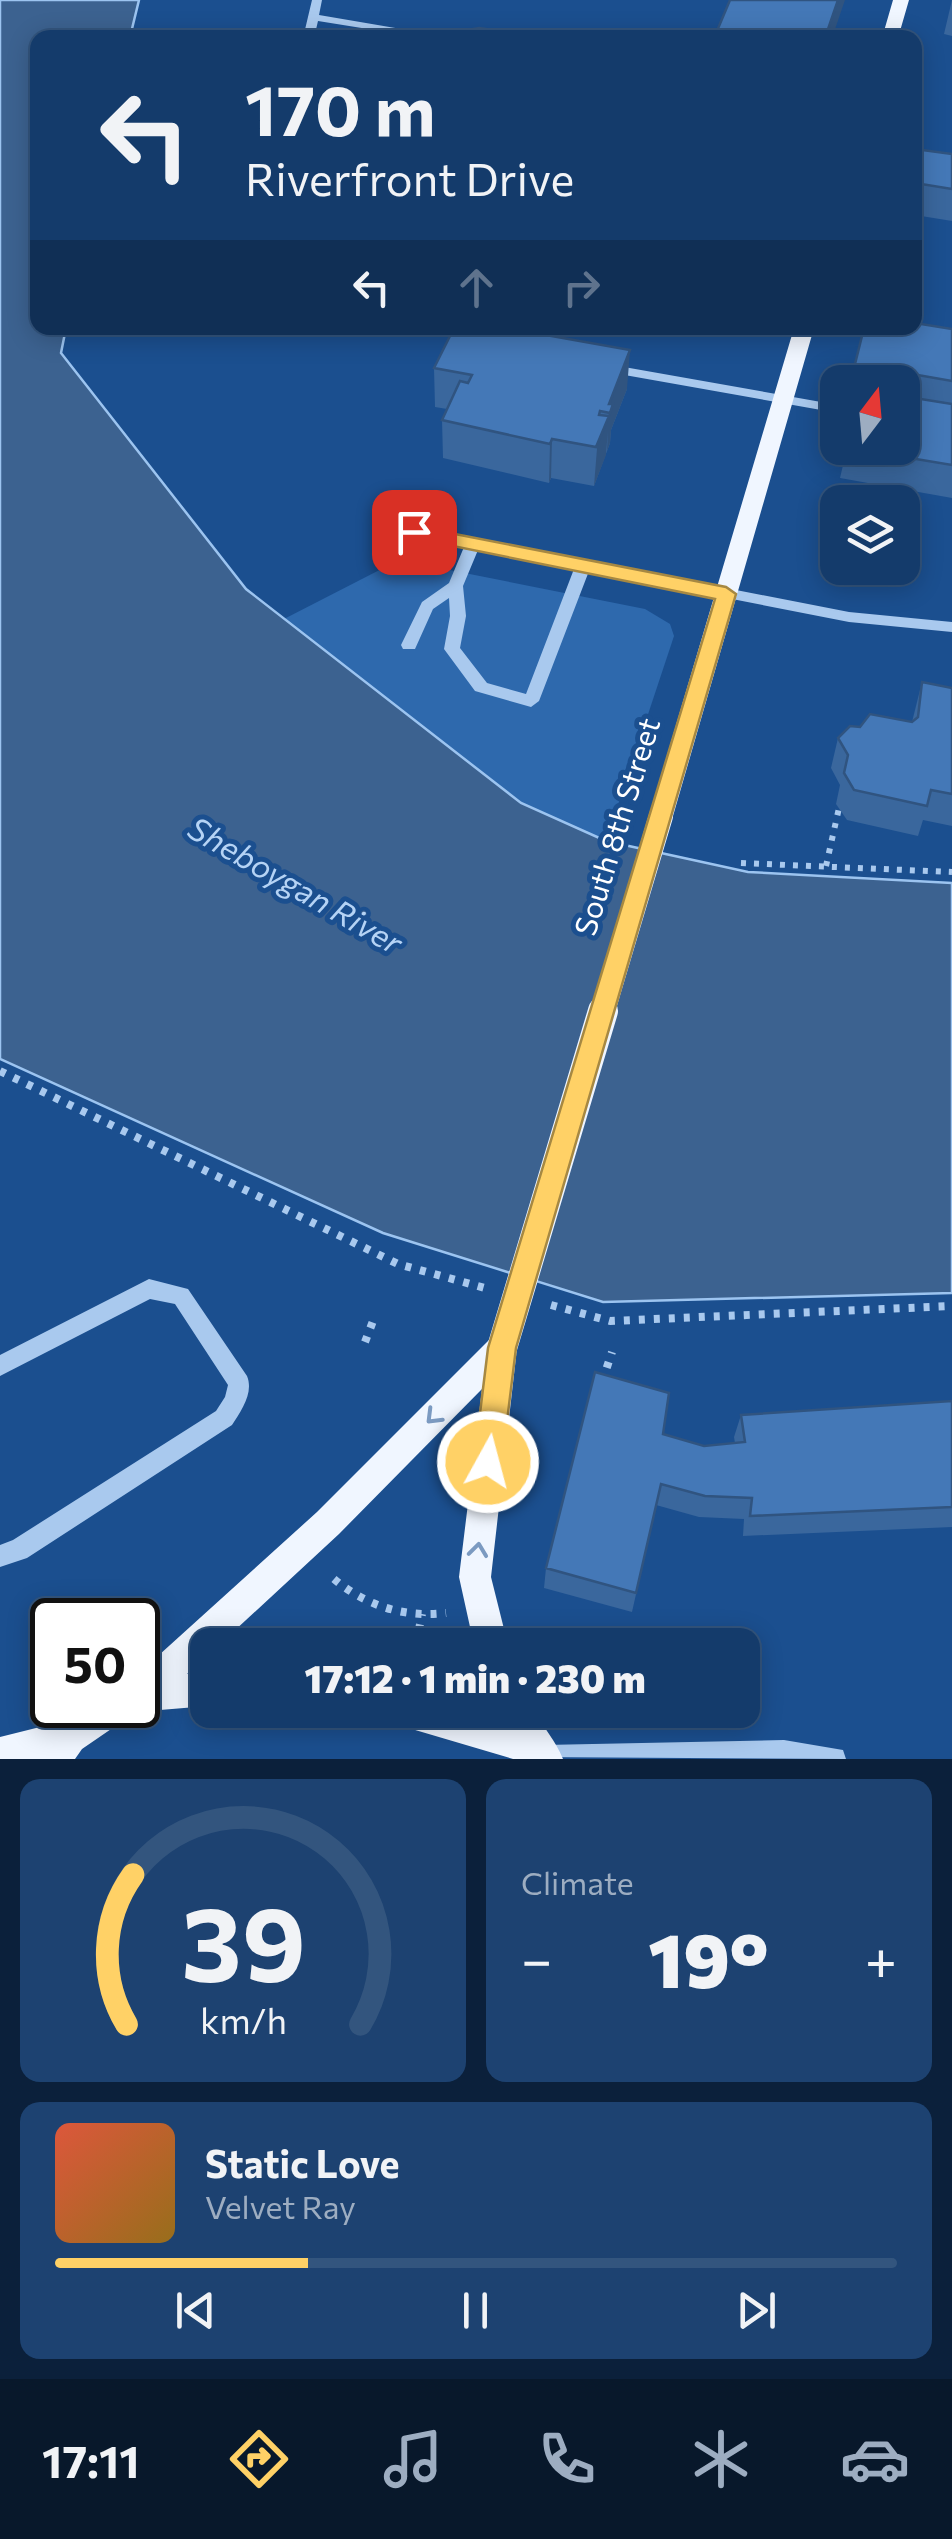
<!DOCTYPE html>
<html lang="en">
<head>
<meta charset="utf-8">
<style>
  body { margin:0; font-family:Commissioner,sans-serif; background:#1d4271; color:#f1f3f6; height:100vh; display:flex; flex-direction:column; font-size:38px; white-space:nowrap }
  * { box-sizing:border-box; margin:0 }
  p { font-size:32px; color:#9dadc1 }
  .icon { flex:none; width:55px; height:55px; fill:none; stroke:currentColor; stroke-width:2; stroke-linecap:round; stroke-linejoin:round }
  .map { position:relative; height:1759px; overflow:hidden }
  .side { display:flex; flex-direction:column; gap:20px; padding:20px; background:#0b203b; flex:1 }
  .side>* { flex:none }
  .top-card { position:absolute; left:30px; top:30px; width:892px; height:305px; border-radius:20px; box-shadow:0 5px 25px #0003,0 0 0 2px #33557e; background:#143b6b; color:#f1f3f6; overflow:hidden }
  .needle { width:65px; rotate:16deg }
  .controls { position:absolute; left:820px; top:365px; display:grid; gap:20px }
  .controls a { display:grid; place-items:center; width:100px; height:100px; border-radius:20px; background:#143b6b; box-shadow:0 5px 25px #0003,0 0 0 2px #33557e; font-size:50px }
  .speed { position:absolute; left:30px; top:1598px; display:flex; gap:20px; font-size:50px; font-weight:700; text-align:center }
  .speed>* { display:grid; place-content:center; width:130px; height:130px; border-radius:50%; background:#143b6b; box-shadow:0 5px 25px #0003,0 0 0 2px #33557e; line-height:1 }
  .speed .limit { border:5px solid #111; border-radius:15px; background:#fff; color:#111 }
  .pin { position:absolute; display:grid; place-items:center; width:85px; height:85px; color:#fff; margin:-42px; border-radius:20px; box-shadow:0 5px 15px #0006 }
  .me { position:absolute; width:110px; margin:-55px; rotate:7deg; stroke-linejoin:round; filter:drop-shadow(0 0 8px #0008) }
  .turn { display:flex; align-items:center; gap:35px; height:210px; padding:0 50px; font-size:45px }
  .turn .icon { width:130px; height:130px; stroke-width:2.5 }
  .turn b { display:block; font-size:70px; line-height:85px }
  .lanes { display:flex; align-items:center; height:95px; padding:0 50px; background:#0003; justify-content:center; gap:50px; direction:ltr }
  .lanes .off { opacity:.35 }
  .big { font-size:75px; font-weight:800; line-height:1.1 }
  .side .card { flex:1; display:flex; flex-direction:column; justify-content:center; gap:15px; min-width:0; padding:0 35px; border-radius:20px; background:#1d4271 }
  .side .dial { align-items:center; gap:0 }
  .dial svg { height:260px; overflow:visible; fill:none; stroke:#33557e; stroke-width:7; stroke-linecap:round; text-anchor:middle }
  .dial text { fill:#f1f3f6; stroke:none }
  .song { display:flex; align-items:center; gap:30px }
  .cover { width:120px; height:120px; border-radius:15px; background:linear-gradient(135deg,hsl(10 70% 55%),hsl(40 70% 35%)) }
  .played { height:10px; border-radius:5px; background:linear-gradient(90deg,#ffd166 30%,#33557e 30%) }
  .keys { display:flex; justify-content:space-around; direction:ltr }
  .heat { display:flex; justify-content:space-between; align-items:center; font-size:55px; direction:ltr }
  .side .tiles { flex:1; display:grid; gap:20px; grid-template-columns:1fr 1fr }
  .card:last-child { grid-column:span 2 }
  .trip { position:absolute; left:190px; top:1628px; width:570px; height:100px; border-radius:20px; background:#143b6b; box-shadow:0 5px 25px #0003,0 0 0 2px #33557e; font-weight:800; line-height:100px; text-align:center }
  .dock { display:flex; height:160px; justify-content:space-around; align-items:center; background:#08182b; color:#9dadc1 }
  .dock .icon { width:70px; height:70px }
  .dock .active { color:#ffd166 }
  .dock b { font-size:45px; color:#f1f3f6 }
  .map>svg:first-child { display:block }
  .green { fill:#2e69ad }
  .water { fill:#3c6290; stroke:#9cc4f0; stroke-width:2.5 }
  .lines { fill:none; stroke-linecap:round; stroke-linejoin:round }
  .path-far1 { stroke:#a9c9ee; stroke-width:6; stroke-dasharray:5 8; stroke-linecap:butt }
  .path { stroke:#a9c9ee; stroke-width:8; stroke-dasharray:6 9; stroke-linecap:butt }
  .minor { fill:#a9c9ee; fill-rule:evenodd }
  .major { fill:#f0f6ff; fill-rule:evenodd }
  .major-bridge-far1 { stroke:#f0f6ff; stroke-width:24 }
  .major-bridge { stroke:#f0f6ff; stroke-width:30 }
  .wall { fill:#3a679d }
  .shaded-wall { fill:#305480 }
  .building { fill:#4478b7; stroke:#305480; stroke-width:2.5 }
  .oneway { stroke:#7b9ac1 }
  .route { fill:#ffd166; stroke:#a68842; stroke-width:2.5 }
  .labels { text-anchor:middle; stroke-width:10; stroke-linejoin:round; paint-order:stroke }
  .street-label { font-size:30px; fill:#fff; stroke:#1b4f8f }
  .water-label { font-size:32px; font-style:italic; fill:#b5d3f5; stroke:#1b4f8f }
</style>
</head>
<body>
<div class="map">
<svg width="952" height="1759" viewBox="0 0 952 1759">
  <rect width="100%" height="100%" fill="#1b4f8f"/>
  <!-- green -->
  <path class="green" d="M399 560 645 609 670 624 674 636 606 841 521 803 284 619Z"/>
  <!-- water -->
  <path class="water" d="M0 0H139L130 37 38 38V328H66L61 353 246 589 521 803 606 841 748 872 952 883V1293L603 1302 383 1233 0 1059Z"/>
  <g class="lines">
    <!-- path-far1 -->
    <path class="path-far1" d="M741 863 952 872
      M826 866 841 799"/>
    <!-- path -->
    <path class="path" d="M0 1071 398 1264 485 1288
      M551 1305 610 1321 952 1306
      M365 1342 373 1321
      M602 1382 612 1352
      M334 1579C366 1606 405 1618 446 1613
      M416 1645 422 1614"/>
    <!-- minor -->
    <path class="minor" d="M312 0H322L319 15 454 38H424L318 21 314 38H303Z
      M607 364 838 405V413L602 371V365Z
      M414 527 849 612 952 622V632L849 622 589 571 539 701 531 707 475 691 444 649 450 616 449 598 433 609 415 649H403L401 645 422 602 449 583 464 547 409 536V528ZM478 550 574 569 526 694 487 683 460 648 466 616 463 586Z
      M149 1279 188 1289 247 1376C254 1393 241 1411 232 1425L27 1558 0 1567V1545L13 1540 216 1411 225 1397 228 1385 175 1304 150 1299 0 1376V1355Z
      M784 1740 843 1750 846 1759 532 1757 535 1748 544 1745Z"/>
    <!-- major -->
    <path class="major" d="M893 0H909L898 38H882Z
      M794 328H814L673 816 670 823H652L649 816Z
      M502 1334 513 1338 517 1348 491 1577 508 1645H474L459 1577 482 1389 339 1534 219 1645H208V1655L187 1674 208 1672V1706L136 1712 82 1749 75 1759H0V1737L64 1721 90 1705H138V1674L317 1512 491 1338Z
      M388 1710H463L506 1723 501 1710H535C543 1728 556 1741 563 1759H513L405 1727 393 1722Z"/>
    <!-- major-bridge-far1 -->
    <path class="major-bridge-far1" d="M602 1014 661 816"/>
    <!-- major-bridge -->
    <path class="major-bridge" d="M502 1348 603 1011"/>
  </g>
  <!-- wall -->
  <path class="wall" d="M952 0V36L944 34Z
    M915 149 952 154V221L915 215Z
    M952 329V498L840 478 847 448H902V382H851L855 364Z
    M434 368 627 389 611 430 610 443 594 486 551 478 549 483 443 458 442 420 447 409 435 407Z
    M922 682 952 688V826L923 820 918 836 847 820 836 804 840 785 831 768 838 738 912 722Z
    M952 1401V1527L743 1536 744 1519 699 1517 656 1505 632 1612 544 1588 546 1568 663 1434 704 1446 735 1443 734 1437 741 1415Z"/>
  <!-- shaded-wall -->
  <path class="shaded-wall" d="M838 0H845L832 38H825Z
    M630 350 627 389 611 430 610 443 607 451 609 404Z
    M600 411 598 442 609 416 606 455 594 486Z
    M552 439 551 478 549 483 550 444Z"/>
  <!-- building -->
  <path class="building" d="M730 0H838L825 38H714Z
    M479 28 534 36 536 38H458L462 31Z
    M376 31 418 38H372Z
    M915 149 952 154V189L915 183Z
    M915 323 952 329V381L855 364 864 328H915Z
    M454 328H506L630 350 609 404H613L610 413 600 411 599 415 609 416 596 447 552 439 550 444 442 420 460 381 468 383 472 375 434 368Z
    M902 396 952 404V465L850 448H902Z
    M922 682 952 688V794L931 790 927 806 854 790 844 773 848 755 838 738 850 726 860 727 870 714 912 722 918 717Z
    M595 1372 669 1393 663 1434 704 1446 745 1442 741 1415 952 1401V1507L750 1516 752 1498 705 1496 661 1484 636 1593 546 1568Z"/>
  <!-- one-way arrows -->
  <defs><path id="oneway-chevron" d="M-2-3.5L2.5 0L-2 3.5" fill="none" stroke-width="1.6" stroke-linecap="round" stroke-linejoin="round" transform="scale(2.5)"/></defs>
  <g class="oneway">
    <use href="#oneway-chevron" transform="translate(433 1417) rotate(135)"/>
    <use href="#oneway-chevron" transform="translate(478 1550) rotate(-83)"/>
  </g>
  <!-- route -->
  <path class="route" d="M414 526 726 587 736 594 516 1348 502 1462 498 1472 488 1477 478 1472 474 1462 488 1348 715 599 408 537 405 532Z"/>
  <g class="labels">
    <!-- street labels -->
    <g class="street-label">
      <text transform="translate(618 827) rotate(-73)" y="10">South 8th Street</text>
    </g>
    <!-- water labels -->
    <g class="water-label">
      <text transform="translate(295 886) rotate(30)" y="11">Sheboygan River</text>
    </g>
  </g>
</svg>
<div class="controls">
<a><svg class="needle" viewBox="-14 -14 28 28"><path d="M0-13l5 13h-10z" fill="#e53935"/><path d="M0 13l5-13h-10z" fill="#9dadc1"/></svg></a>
<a><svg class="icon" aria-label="layers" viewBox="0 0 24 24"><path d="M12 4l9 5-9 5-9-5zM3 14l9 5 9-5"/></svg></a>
</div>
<div class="speed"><div class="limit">50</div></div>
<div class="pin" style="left:414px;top:532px;background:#d93025"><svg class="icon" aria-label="arrive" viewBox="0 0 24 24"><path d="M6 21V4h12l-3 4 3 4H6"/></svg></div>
<svg class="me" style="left:488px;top:1462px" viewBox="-20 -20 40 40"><circle r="17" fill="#ffd166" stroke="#fff" stroke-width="3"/><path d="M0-11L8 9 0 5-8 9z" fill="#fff"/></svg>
<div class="trip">17:12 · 1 min · 230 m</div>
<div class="top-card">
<div class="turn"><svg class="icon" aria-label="left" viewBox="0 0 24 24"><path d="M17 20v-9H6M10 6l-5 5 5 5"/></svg><div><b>170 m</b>Riverfront Drive</div></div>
<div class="lanes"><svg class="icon" aria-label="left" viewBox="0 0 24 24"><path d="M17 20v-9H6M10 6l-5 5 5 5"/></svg><svg class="icon off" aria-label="ahead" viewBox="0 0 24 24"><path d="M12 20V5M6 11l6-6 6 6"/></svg><svg class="icon off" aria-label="right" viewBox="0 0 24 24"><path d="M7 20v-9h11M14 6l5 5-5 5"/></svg></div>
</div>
</div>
<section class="side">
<div class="tiles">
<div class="card dial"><svg viewBox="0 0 100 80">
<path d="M14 69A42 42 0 1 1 86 69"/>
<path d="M14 69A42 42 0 0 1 16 23" stroke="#ffd166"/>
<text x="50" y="56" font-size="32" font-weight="700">39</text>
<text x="50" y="72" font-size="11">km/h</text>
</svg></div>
<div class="card"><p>Climate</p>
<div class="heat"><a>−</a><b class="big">19°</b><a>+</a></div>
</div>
<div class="card">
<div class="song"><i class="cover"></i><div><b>Static Love</b><p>Velvet Ray</p></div></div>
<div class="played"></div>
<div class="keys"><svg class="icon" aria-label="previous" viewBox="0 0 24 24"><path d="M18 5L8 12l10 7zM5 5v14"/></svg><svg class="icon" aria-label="pause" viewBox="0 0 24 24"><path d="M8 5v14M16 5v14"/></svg><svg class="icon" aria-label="next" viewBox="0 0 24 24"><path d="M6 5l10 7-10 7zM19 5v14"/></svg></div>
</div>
</div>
</section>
<nav class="dock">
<b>17:11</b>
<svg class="icon active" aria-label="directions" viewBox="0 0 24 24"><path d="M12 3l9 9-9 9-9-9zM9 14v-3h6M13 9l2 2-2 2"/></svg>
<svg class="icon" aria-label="music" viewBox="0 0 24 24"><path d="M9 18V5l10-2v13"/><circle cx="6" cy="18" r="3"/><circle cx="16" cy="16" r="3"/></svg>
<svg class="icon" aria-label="phone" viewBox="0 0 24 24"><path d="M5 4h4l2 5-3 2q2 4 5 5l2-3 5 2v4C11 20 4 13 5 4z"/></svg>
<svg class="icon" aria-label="climate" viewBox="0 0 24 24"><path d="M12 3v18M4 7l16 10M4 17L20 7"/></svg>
<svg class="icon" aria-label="car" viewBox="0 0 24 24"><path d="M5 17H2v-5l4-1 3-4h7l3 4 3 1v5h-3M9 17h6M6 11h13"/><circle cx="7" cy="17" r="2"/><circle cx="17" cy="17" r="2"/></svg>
</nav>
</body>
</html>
